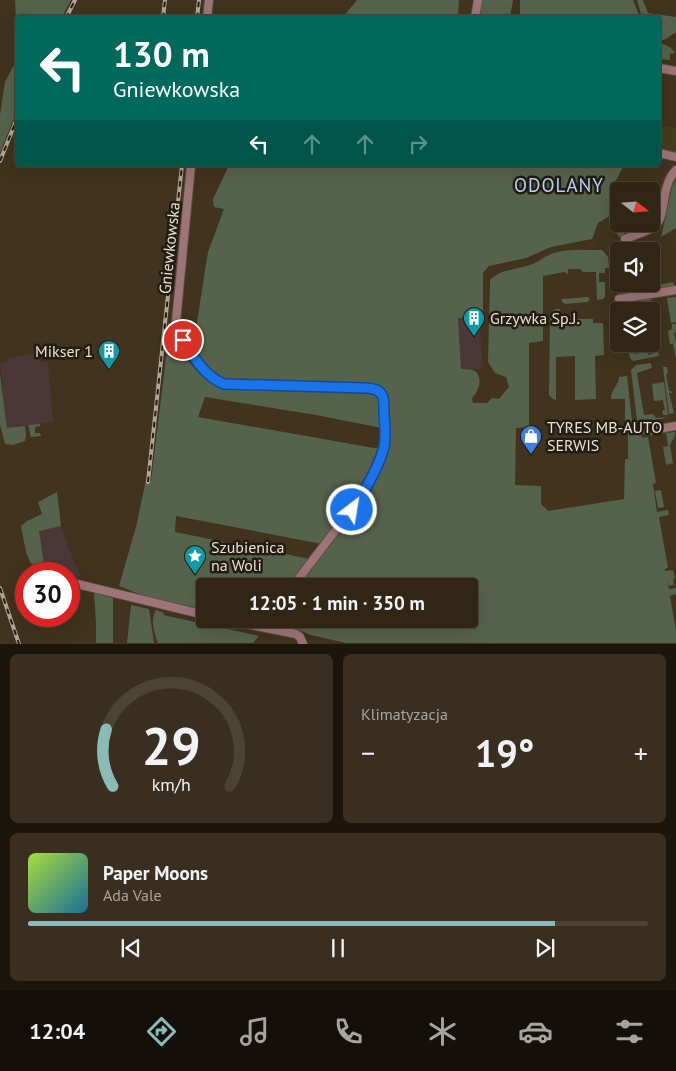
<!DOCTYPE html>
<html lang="pl">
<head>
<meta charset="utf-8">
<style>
  body { margin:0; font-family:"PT Sans",sans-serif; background:#392e1f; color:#f1f3f6; height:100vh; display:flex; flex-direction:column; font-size:19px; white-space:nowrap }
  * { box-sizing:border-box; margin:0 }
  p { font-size:16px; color:#a8a5a1 }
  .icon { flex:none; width:28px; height:28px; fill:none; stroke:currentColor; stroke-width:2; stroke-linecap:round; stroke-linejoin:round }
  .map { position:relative; height:644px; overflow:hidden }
  .details { display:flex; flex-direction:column; gap:10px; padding:10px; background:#1b150c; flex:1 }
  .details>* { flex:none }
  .banner { position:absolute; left:15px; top:15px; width:646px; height:152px; border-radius:5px; box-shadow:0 5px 20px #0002,0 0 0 1px #4c4335; background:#00695c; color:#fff; overflow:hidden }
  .needle { width:32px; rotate:107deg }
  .buttons { position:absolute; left:610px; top:182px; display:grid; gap:10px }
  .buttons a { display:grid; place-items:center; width:50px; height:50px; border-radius:5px; background:#312616; box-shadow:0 5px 20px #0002,0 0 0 1px #4c4335; font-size:25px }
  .speed { position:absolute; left:15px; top:562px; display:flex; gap:10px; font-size:25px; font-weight:700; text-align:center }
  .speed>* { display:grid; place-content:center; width:65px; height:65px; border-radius:50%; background:#312616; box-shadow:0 5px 20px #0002,0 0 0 1px #4c4335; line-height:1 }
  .speed .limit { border:8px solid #d22; background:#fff; color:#111 }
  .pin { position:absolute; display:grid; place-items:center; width:42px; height:42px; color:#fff; margin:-21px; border:2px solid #fff; border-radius:50%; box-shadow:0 1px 5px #0007 }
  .me { position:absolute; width:55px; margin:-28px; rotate:31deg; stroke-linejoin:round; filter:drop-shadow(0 0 4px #0008) }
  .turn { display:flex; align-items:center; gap:18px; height:105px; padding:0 15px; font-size:22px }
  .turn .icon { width:65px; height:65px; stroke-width:2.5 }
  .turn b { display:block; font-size:35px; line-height:42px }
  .lanes { display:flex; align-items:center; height:48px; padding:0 15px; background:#0003; justify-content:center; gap:25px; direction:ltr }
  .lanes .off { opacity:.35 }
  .big { font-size:38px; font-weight:700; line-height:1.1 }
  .details .card { flex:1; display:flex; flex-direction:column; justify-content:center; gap:8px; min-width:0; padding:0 18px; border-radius:8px; background:#392e1f }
  .details .dial { align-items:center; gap:0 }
  .dial svg { height:130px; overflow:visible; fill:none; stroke:#4c4335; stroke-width:7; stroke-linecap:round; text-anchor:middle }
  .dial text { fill:#f1f3f6; stroke:none }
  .song { display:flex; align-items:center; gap:15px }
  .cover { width:60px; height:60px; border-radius:8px; background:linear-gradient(135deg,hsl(80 70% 55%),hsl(200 70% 35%)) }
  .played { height:5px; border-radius:2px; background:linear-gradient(90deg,#8bbbb9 85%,#4c4335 85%) }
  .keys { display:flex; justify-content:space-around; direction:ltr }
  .heat { display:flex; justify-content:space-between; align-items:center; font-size:28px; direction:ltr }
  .details .tiles { flex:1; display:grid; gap:10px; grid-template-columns:1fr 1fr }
  .card:last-child { grid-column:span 2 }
  .trip { position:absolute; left:196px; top:578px; width:282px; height:50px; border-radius:5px; background:#312616; box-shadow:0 5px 20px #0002,0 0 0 1px #4c4335; font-weight:700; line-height:50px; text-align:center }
  .menu { display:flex; height:80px; justify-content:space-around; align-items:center; background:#140f09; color:#a8a5a1 }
  .menu .icon { width:35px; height:35px }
  .menu .current { color:#8bbbb9 }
  .menu b { font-size:22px; color:#f1f3f6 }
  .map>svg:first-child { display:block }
  .commercial { fill:#4c3737 }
  .green { fill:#56634c }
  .sand { fill:#453d1d }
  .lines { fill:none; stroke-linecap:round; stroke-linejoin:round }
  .minor-casing { stroke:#5c4f3a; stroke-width:10 }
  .minor { stroke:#9d7478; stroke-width:8 }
  .rail-casing { stroke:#b1a696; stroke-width:4 }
  .rail { stroke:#221c12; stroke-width:2; stroke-dasharray:5.5; stroke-linecap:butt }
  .route-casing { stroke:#114b97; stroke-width:12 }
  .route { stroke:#1a73e8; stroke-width:9 }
  .labels { text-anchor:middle; stroke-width:5; stroke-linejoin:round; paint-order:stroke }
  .street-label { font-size:16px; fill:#eae1d4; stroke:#221c12 }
  .poi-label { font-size:16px; fill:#eae1d4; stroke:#221c12; text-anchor:start }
  .quarter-label { font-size:19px; letter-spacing:1px; fill:#b9d1f8; stroke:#221c12 }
</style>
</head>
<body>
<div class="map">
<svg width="676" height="644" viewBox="0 0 676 644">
  <rect width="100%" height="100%" fill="#41331d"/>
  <!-- commercial -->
  <path class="commercial" d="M479 317 483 369H461L458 318Z
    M40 353V362H48L53 422 7 428 0 363 7 362V358Z
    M61 526 68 547 81 577 45 570 38 530Z"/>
  <!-- green -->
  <path class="green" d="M15 0H71L62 17 18 18 16 20Z
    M357 0H459L458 17H343Z
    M480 0H513L510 17 478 18Z
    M520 0H633L640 17H522L520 13Z
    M637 0H643L648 13 676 17V32L666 39 659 41V18L642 17Z
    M659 43C668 46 669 46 675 52L672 54 670 53V60L659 59Z
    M17 59V111L0 153V115L5 82Z
    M229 165H624L613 186 619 210V224H622L625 236 621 237 618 236 613 214 598 223 592 239 551 247 526 258 489 266 483 273V312L479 317 458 318 461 369C465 369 470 369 473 370 485 376 478 392 472 398L473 403H487L492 398 499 399 509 387 506 377 495 373 488 362 490 280C499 270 517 269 530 265 538 263 543 257 551 254 567 248 585 250 602 250L608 257 609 268H605V273H599V282H605V297L603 299 597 300 596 272H583L580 269H568V274L564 272 543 276V341L529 343V427L516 428 515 485 541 486V504L548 511 624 499 625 459H628V424L625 423V399H611C611 388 619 386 619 377L627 376 633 429 640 428 642 438 648 437 656 483 653 484 657 512 668 510 669 515 659 517 668 568 665 569V571L673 570 675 578 673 579 674 584H676L669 586 667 580 669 589 676 588V594L670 596 676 631V643H346L311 635 299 630 262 623 259 619H470V586H297L309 573 360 503 382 462 391 436 387 393 380 385 365 384 238 381C212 378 207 367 193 347L208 252 224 209 214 207 213 199Z
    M676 179V228L661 237 672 187Z
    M673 282 675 287 651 291 648 287Z
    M588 297 590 300 587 302 565 304 562 302V299Z
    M650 297 653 299 649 301 651 311H649L648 308 642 309V308L619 312 618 307 620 303Z
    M676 297V322L671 323 667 298Z
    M556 309H560V319H593V323H603L604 355 595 356 596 399 575 400V356L556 357V400L553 399 549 395 550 318 552 311Z
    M619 315V344H632L634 354 648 352V355L655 353 653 345 656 344 659 356 633 361 630 358 629 352H624L623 346H615L611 343 612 320Z
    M168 323 171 324C179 351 195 376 221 389L369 392C384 397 381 415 382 428L316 415 205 397 198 417 374 448 381 447 358 494 322 544 176 516 175 532 310 559 287 586H205V610L144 596 119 586 136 527 146 480 151 481 167 349Z
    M672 324H676V332L674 333 676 342V359L673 344H670L668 331 672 329Z
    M651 363 652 368 637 373 644 415 653 414 656 418 669 417 642 423 637 421 631 370 636 365Z
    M663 367H667L668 373 666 374 669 391H671L672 393H669L674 413 669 414Z
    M0 374 7 428 25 426 26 435 25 441 13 445 5 444 0 425Z
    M664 382 668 415H663L662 411 665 410 663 400 654 401 652 384Z
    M40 424V426L35 427V433H40L41 436 31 437 28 425Z
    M675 432V436L670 445 673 463 666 465 663 447 668 446 666 433Z
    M661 490 664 507 658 508 655 491Z
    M57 492 61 526 39 531 45 570 65 574C26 574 28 561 21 526L27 521 42 514 38 502Z
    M94 592 113 598V643H96V623Z
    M131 605 149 609 154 643H127Z
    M156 610 164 613 163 615 259 636 253 643H158C154 633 150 620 156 610Z"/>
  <!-- sand -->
  <path class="sand" d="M662 126 676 128V153L659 151Z"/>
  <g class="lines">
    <!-- minor casing -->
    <g class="minor-casing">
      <path id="minor" d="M207 18 209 0
        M475 18 478 0
        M659 68 676 71
        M659 153 676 157
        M191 165 176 322C179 341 205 377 224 383L366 388 377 390 383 396 385 440 380 456 358 501 293 586
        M625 239C634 235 647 232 655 226 667 215 660 186 676 170
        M619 299 676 290
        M647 431 676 426
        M32 574H33
        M69 582 205 615
        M221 619 296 634 300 637 303 644"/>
    </g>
    <!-- minor -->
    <use href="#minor" class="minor"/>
    <!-- rail casing -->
    <g class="rail-casing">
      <path id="rail" d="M66 18 75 0
        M163 18 165 0
        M197 18 199 0
        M0 161 18 116
        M148 482 182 165
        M0 588 19 644"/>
    </g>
    <!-- rail -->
    <use href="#rail" class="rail"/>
  </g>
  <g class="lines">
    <!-- route casing -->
    <g class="route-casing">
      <path id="route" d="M183 340C193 356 205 377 224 384L366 388C386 389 384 399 384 415 385 425 386 437 384 447 379 467 364 492 352 510"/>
    </g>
    <!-- route -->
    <use href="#route" class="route"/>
  </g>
  <!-- icons -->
  <defs>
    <g id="building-pin" transform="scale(1.125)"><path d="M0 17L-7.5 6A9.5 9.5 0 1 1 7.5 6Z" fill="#0f9aa8" stroke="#221c12"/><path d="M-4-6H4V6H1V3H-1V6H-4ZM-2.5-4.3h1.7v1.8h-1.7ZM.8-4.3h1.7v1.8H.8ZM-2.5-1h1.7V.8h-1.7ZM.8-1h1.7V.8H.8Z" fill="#fff"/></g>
    <g id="shop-pin" transform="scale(1.125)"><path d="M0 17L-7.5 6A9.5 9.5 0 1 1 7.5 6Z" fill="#3f7fe0" stroke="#221c12"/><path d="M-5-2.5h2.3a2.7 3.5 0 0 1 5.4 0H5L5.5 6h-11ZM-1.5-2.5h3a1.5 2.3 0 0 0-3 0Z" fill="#fff"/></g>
    <g id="sight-pin" transform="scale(1.125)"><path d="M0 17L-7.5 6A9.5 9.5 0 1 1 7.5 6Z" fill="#0f9aa8" stroke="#221c12"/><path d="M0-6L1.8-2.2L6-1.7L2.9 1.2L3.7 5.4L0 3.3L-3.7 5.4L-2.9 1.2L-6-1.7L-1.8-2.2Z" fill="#fff"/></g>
  </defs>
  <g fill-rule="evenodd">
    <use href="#building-pin" x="474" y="318"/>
    <use href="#building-pin" x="109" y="351"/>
    <use href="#shop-pin" x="531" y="436"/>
    <use href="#sight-pin" x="195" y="556"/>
  </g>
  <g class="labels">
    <!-- street labels -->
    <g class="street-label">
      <text transform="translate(169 248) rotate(-84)" y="6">Gniewkowska</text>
    </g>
    <!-- poi labels -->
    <g class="poi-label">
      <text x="490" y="324">Grzywka Sp.J.</text>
      <text x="93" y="357" text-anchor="end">Mikser 1</text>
      <text x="547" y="433">TYRES MB-AUTO<tspan x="547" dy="18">SERWIS</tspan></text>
      <text x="211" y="553">Szubienica<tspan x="211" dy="18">na Woli</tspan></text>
    </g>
    <!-- quarter labels -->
    <g class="quarter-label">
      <text x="559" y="192">ODOLANY</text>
    </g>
  </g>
</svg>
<div class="buttons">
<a><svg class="needle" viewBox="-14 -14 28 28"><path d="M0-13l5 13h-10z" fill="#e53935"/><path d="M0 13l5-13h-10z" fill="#a8a5a1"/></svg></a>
<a><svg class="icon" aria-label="sound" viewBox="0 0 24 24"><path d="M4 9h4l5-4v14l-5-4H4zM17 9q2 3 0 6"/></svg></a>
<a><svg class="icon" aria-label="layers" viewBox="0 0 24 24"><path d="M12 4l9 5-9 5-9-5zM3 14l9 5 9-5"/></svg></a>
</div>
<div class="speed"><div class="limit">30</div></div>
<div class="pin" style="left:183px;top:340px;background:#d93025"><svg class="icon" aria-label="arrive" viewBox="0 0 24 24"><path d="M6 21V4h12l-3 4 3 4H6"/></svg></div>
<svg class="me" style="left:352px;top:510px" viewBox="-20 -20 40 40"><circle r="17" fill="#1a73e8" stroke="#fff" stroke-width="3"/><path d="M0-11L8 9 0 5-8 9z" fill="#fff"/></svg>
<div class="trip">12:05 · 1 min · 350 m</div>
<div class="banner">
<div class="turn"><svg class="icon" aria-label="left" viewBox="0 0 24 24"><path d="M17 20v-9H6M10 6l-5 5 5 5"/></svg><div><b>130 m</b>Gniewkowska</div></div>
<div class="lanes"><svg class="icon" aria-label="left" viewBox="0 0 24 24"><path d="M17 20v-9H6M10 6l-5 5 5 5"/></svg><svg class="icon off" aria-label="ahead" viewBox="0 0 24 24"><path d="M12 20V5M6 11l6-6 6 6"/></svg><svg class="icon off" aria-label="ahead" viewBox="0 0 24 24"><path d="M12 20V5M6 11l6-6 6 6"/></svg><svg class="icon off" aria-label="right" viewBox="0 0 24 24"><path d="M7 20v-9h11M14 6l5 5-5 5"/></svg></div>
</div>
</div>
<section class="details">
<div class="tiles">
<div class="card dial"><svg viewBox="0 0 100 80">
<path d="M14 69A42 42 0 1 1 86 69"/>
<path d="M14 69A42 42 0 0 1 10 34" stroke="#8bbbb9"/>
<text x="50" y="56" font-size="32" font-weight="700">29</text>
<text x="50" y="72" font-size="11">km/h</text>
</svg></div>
<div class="card"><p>Klimatyzacja</p>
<div class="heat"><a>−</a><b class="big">19°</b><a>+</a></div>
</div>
<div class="card">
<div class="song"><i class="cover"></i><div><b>Paper Moons</b><p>Ada Vale</p></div></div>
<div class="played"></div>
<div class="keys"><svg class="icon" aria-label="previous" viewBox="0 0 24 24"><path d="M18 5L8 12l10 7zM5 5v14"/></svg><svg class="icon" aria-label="pause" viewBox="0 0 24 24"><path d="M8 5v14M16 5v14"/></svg><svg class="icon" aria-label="next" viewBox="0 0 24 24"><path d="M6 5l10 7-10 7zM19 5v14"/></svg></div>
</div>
</div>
</section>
<nav class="menu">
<b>12:04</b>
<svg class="icon current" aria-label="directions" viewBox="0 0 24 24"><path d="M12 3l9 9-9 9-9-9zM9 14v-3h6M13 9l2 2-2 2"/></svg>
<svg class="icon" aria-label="music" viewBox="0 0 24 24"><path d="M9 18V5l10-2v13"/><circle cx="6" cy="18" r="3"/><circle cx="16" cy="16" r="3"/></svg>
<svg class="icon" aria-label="phone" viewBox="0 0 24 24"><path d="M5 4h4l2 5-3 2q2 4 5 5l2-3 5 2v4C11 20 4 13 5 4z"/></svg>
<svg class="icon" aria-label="climate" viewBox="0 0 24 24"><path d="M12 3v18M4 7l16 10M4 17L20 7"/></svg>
<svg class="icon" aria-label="car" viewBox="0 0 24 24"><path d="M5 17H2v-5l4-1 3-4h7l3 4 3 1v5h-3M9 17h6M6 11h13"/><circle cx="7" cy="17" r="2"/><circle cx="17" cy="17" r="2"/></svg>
<svg class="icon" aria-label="filters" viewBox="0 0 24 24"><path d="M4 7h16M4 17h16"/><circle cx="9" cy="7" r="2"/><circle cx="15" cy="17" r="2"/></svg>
</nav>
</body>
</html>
